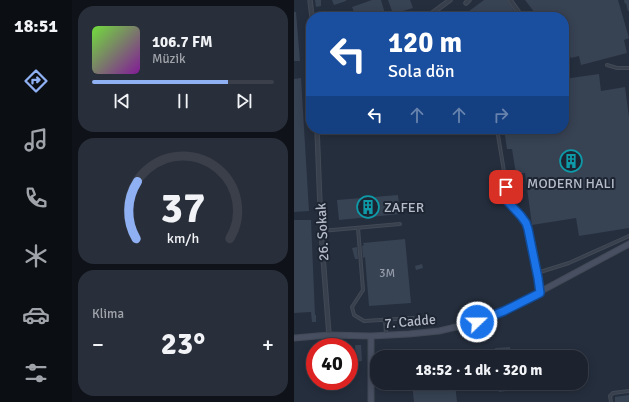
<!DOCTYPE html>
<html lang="tr">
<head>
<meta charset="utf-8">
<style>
  body { margin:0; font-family:Signika,sans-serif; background:#292f3a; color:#f1f3f6; height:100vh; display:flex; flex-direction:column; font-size:15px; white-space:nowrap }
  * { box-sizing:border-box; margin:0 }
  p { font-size:13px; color:#a0a4aa }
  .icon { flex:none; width:22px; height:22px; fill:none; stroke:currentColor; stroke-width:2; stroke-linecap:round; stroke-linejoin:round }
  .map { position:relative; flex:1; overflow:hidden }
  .details { display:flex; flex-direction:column; gap:6px; padding:6px; background:#0f1319; width:222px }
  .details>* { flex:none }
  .guide { position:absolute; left:12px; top:12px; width:263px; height:122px; border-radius:16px; box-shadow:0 2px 10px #0003,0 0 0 1px #3a3f4a; background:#1a4fa0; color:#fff; overflow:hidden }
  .speed { position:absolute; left:12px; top:338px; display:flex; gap:8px; font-size:20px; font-weight:700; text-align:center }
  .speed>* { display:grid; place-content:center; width:52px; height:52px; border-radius:50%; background:#1c222e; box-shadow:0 2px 10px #0003,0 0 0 1px #3a3f4a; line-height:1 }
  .speed .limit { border:6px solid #d22; background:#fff; color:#111 }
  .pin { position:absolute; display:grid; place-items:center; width:34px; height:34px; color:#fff; margin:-17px; border-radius:8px; box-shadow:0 2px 6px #0006 }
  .me { position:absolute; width:44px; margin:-22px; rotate:68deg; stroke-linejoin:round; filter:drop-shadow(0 0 3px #0008) }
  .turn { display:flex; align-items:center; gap:14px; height:84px; padding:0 16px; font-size:18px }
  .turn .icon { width:52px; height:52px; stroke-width:2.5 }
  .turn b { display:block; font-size:28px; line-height:34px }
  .lanes { display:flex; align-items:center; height:38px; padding:0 16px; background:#0003; justify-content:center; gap:20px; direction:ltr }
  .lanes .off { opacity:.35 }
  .big { font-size:30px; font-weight:700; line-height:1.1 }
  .details .widget { flex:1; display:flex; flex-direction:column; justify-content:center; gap:6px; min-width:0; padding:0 14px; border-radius:16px; background:#292f3a }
  .details .dial { align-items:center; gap:0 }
  .dial svg { height:104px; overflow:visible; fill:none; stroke:#3a3f4a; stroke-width:7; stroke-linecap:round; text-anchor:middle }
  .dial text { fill:#f1f3f6; stroke:none }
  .song { display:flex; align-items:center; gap:12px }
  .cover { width:48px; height:48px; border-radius:6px; background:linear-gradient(135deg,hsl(100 70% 55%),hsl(290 70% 35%)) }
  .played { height:4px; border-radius:2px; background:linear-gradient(90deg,#8fb1f3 75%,#3a3f4a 75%) }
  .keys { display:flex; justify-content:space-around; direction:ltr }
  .heat { display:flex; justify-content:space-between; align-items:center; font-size:22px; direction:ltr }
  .trip { position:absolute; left:76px; top:350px; width:218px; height:40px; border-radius:16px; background:#1c222e; box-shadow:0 2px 10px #0003,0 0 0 1px #3a3f4a; font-weight:700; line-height:40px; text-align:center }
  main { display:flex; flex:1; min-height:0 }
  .tabs { display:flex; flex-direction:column; width:72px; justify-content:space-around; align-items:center; background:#0b0e12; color:#a0a4aa }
  .tabs .icon { width:28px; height:28px }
  .tabs .on { color:#8fb1f3 }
  .tabs b { font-size:18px; color:#f1f3f6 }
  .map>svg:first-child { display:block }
  .building { fill:#374253 }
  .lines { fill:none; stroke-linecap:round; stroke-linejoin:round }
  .lane-casing { stroke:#424956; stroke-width:4 }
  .street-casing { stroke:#424956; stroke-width:5.5 }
  .secondary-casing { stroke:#424956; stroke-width:7 }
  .lane { stroke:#39404d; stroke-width:2 }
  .street { stroke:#39404d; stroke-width:3.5 }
  .secondary { stroke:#474f60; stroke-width:5 }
  .route-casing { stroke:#114b97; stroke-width:10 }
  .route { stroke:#1a73e8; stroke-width:7 }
  .labels { text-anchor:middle; stroke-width:4; stroke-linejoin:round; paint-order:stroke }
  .number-label { font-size:12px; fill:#949ba9 }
  .poi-label { font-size:14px; fill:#b5bbc8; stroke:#1e2532 }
  .street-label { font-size:14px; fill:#b5bbc8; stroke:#1e2532 }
</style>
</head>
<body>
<main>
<nav class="tabs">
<b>18:51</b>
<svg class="icon on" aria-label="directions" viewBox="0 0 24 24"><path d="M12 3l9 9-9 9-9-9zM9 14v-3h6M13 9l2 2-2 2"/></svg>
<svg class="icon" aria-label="music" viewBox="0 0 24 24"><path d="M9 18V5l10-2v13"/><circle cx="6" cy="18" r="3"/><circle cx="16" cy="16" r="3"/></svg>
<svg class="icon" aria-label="phone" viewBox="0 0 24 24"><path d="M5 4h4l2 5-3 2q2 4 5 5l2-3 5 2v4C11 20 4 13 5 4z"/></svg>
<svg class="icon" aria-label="climate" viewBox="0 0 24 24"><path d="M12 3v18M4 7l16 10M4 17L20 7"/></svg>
<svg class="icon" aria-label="car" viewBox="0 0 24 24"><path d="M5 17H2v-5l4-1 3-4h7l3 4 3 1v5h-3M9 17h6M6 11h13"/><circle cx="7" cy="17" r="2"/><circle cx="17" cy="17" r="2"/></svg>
<svg class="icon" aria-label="filters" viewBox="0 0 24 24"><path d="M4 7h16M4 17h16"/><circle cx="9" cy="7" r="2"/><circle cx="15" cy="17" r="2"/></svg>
</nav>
<section class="details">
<div class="widget">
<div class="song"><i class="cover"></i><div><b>106.7 FM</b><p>Müzik</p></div></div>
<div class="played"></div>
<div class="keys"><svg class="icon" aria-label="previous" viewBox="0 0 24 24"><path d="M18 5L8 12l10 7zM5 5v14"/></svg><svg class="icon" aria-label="pause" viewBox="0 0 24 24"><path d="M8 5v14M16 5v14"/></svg><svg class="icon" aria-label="next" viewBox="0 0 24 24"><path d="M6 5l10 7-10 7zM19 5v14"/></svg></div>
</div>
<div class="widget dial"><svg viewBox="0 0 100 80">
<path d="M14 69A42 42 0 1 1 86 69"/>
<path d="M14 69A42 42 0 0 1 15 25" stroke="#8fb1f3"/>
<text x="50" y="56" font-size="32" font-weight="700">37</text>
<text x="50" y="72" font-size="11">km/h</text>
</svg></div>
<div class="widget"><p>Klima</p>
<div class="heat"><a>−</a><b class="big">23°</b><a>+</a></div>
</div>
</section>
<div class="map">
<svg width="335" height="402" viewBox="0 0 335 402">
  <rect width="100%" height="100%" fill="#252e3d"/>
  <!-- building -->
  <path class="building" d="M21 0H27V6L22 7Z
    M38 0H52V1L40 5Z
    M78 0H87L92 17H62L58 7Z
    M94 0H116L119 8 99 14Z
    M190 0H213L224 17H196L195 16 193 17H167Z
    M231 0H324L335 38 330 40 333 53 287 65 285 56 277 58 270 48V17H244Z
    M330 0H335V11H334L332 3 331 4Z
    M0 12H2L6 61H0Z
    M305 74 307 91 331 87 335 117V228L285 236 282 218 238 225 231 173 222 174 218 149H213L210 129H270V79Z
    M7 78 15 211 0 212V79Z
    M104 195 106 214 45 220 43 200Z
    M0 220H17L21 315H22V322H18L17 312 0 313Z
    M111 239 117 303 75 306 71 257 69 258 68 246 70 245 69 243Z
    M63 247 64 259H61L58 248Z
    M128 264 129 268 122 270 121 266Z
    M61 345H67L68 361 62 362Z
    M216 347 217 357H201V348Z
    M118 383H161L163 402H120Z
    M204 383H216L217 385H219L220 390 205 392Z
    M335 395V402H321V397Z"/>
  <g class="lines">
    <!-- lane casing -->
    <g class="lane-casing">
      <path id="lane" d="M313 65 323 68H335
        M203 129 215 202 227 216 234 229 244 278 246 291
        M64 228 69 290 58 307 60 315 70 321 119 318
        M27 231 106 224
        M243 273 275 263 335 236
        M91 320 92 334
        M317 402 316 396 319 393 335 391"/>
    </g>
    <!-- street casing -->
    <g class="street-casing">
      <path id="street" d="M16 0 18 17
        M216 0 228 17
        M172 3 175 0
        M133 17 156 0
        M23 129 27 231 35 335"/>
    </g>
    <!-- secondary casing -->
    <g class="secondary-casing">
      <path id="secondary" d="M77 336V402
        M0 338 35 335 77 336 115 334 145 331 183 322 210 311 335 244"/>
    </g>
    <!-- lane -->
    <use href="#lane" class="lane"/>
    <!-- street -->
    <use href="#street" class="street"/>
    <!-- secondary -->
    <use href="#secondary" class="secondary"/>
  </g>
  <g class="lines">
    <!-- route casing -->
    <g class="route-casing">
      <path id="route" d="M183 322 210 311 246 293 244 278 234 229 232 223 227 216 214 202 212 187"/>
    </g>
    <!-- route -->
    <use href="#route" class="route"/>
  </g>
  <!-- icons -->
  <defs>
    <g id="building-ring" transform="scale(1.15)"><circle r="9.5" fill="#1e2532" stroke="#0f9aa8" stroke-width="1.5"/><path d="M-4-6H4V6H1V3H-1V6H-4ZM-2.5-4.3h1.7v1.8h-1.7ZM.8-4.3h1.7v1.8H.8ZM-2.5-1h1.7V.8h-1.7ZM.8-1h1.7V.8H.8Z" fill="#0f9aa8"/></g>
  </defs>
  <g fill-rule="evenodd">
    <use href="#building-ring" x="277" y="161"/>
    <use href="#building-ring" x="74" y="207"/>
  </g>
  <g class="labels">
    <!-- number labels -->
    <g class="number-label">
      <text x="93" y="277">3M</text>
    </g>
    <!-- poi labels -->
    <g class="poi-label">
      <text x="277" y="188">MODERN HALI</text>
      <text x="90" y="212" text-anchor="start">ZAFER</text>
    </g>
    <!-- street labels -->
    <g class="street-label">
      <text transform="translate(28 232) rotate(-93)" y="5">26. Sokak</text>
      <text transform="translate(116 321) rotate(-5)" y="5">7. Cadde</text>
    </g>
  </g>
</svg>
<div class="speed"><div class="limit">40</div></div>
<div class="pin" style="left:212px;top:187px;background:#d93025"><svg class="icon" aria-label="arrive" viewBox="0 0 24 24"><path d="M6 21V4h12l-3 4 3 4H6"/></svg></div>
<svg class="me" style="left:183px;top:322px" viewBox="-20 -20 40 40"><circle r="17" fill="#1a73e8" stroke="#fff" stroke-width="3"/><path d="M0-11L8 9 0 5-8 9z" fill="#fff"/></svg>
<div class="trip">18:52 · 1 dk · 320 m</div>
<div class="guide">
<div class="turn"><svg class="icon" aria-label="left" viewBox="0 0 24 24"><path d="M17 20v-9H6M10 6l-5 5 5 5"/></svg><div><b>120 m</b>Sola dön</div></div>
<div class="lanes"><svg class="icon" aria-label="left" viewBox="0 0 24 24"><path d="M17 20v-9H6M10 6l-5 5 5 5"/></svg><svg class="icon off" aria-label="ahead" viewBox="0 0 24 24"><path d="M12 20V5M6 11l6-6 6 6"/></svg><svg class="icon off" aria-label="ahead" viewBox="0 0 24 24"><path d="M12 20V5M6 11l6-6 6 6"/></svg><svg class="icon off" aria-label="right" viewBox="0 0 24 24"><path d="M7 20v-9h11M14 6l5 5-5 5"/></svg></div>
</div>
</div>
</main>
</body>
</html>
